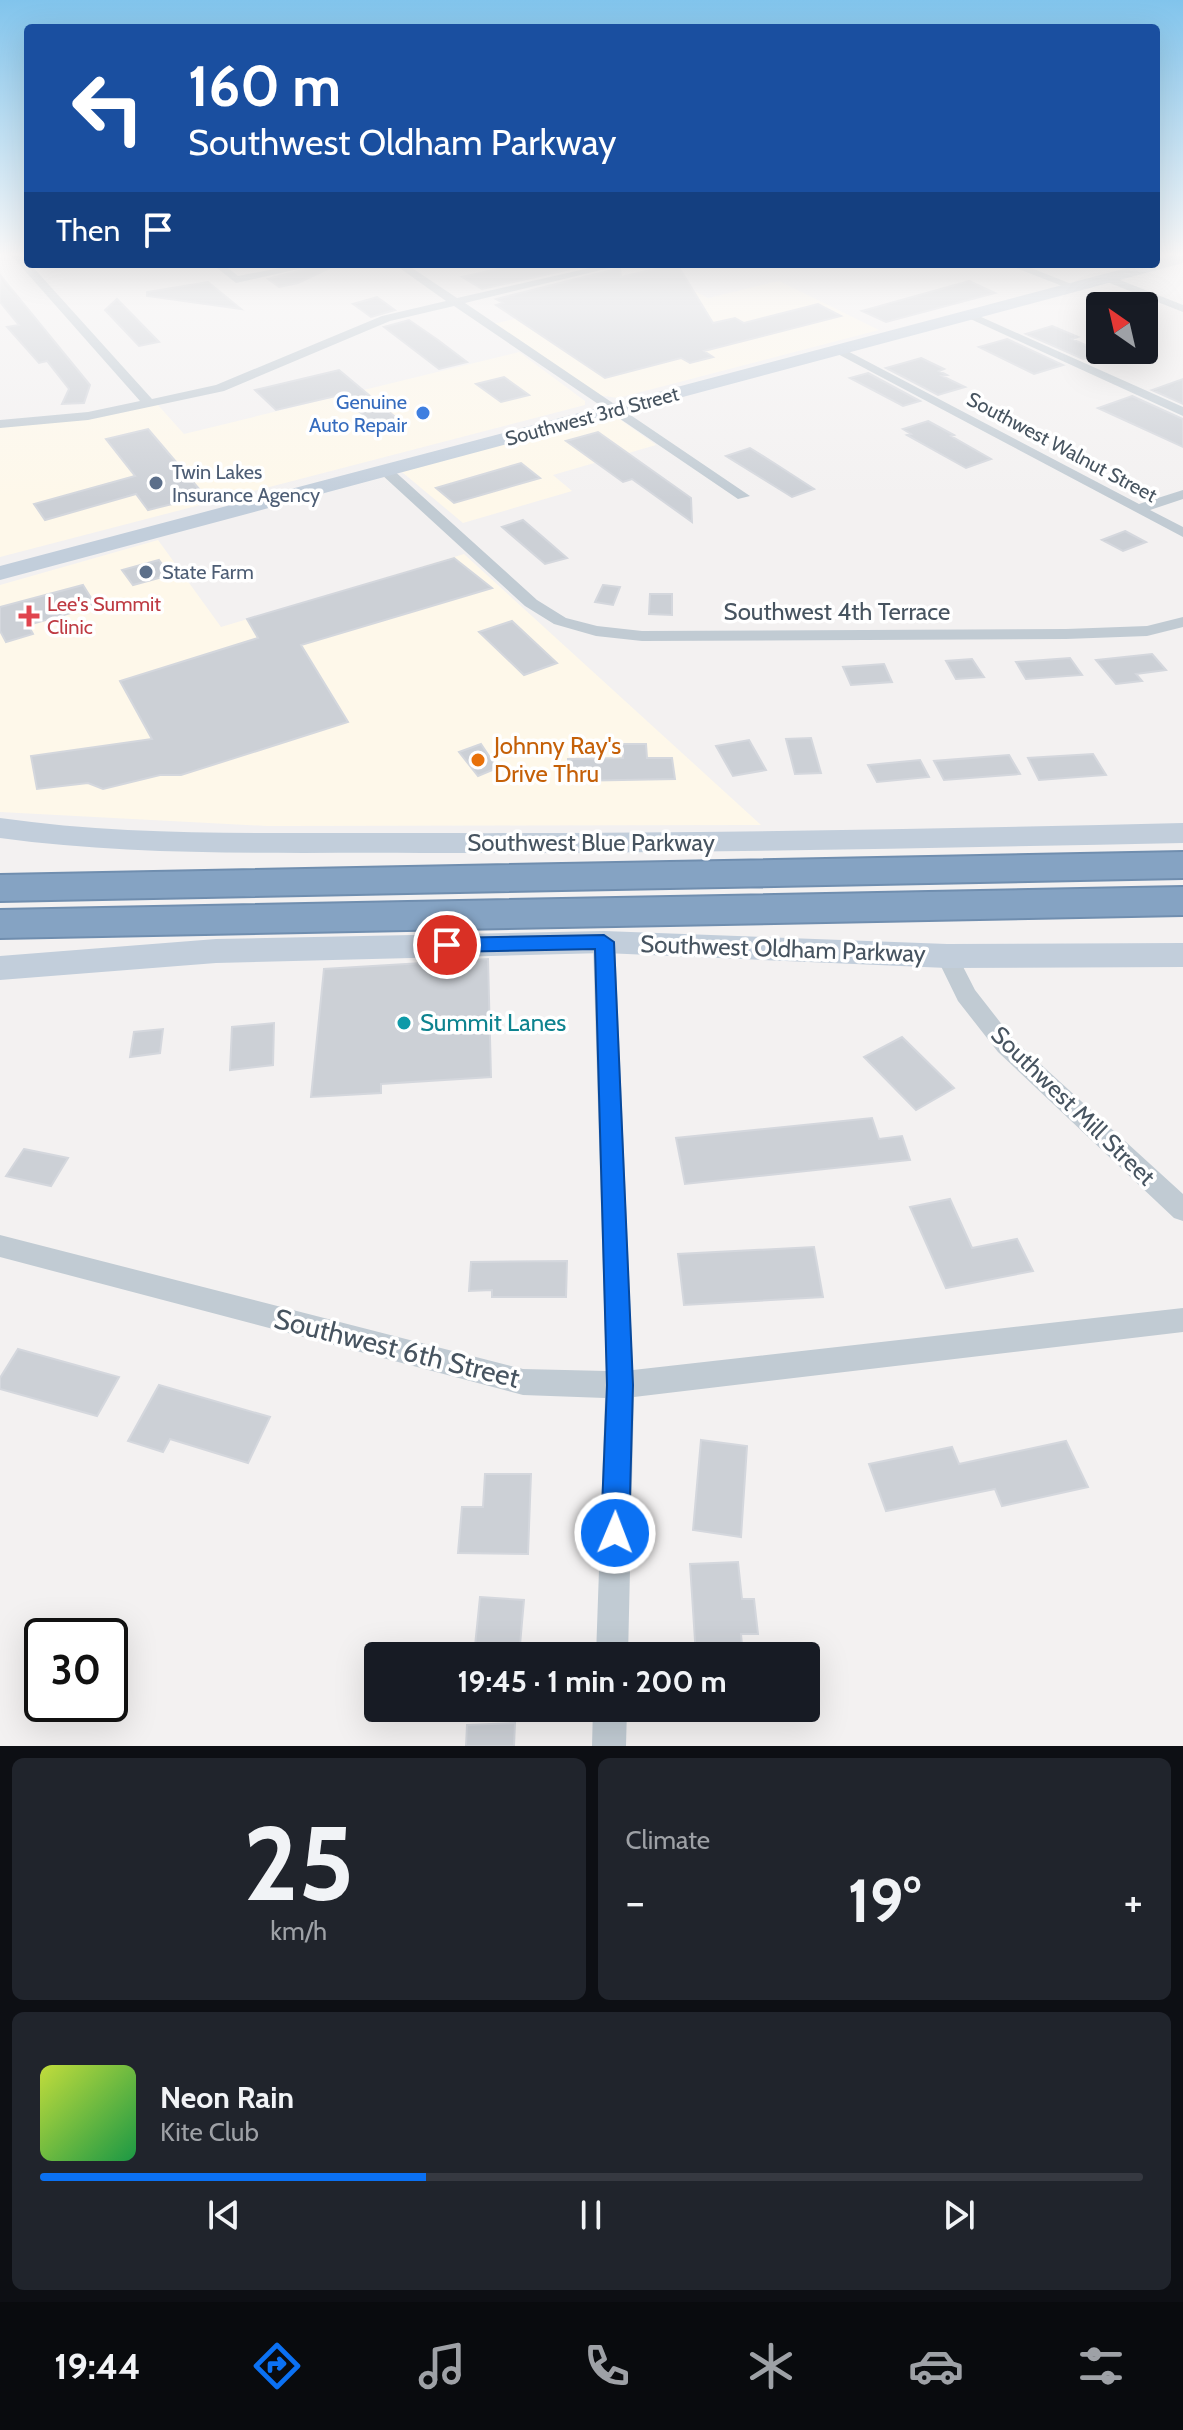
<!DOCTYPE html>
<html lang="en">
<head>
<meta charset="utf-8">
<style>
  body { margin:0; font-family:Cabin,sans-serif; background:#20242c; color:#f1f3f6; height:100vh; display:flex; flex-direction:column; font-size:30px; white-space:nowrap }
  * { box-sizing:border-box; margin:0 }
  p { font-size:26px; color:#9ea1a6 }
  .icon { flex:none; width:44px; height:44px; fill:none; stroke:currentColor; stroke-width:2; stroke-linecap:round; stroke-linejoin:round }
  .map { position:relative; height:1746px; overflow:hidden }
  .side { display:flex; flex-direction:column; gap:12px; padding:12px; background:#0d0f14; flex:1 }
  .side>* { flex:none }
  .guide { position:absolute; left:24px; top:24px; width:1136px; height:244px; border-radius:8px; box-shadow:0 8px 32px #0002; background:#1a4fa0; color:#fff; overflow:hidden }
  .needle { width:52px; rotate:326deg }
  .controls { position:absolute; left:1086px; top:292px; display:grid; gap:16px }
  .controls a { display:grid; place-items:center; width:72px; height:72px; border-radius:8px; background:#171b24; box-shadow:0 8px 32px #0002; font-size:40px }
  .speed { position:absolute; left:24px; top:1618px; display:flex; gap:16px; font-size:40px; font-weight:700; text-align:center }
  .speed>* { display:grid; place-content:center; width:104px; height:104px; border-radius:50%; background:#171b24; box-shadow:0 8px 32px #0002; line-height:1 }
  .speed .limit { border:4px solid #111; border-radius:12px; background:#fff; color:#111 }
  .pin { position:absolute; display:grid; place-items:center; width:68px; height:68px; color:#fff; margin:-34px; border:4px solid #fff; border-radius:50%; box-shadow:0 2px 8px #0007 }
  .me { position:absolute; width:88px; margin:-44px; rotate:1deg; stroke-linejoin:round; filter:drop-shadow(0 0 6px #0008) }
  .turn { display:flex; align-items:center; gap:28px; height:168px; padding:0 32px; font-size:36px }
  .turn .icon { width:104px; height:104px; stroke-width:2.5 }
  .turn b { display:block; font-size:56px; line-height:68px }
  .then { display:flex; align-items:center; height:76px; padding:0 32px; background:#0003; gap:16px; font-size:30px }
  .big { font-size:60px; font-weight:700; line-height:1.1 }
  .side .widget { flex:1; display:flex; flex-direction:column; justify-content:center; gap:12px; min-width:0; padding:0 28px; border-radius:12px; background:#20242c }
  .side .dial { align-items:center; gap:0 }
  .dial b { font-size:104px; line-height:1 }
  .song { display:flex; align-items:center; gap:24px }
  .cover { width:96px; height:96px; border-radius:12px; background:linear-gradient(135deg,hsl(70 70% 55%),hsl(140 70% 35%)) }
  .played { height:8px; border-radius:4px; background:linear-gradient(90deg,#0b71f3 35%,#363941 35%) }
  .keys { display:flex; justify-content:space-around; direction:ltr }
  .heat { display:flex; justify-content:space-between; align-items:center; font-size:44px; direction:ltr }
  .side .tiles { flex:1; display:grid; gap:12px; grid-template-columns:1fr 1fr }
  .widget:last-child { grid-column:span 2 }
  .trip { position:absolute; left:364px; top:1642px; width:456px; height:80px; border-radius:8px; background:#171b24; box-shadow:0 8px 32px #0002; font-weight:700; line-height:80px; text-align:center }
  .tabs { display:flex; height:128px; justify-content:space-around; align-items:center; background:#090b0e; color:#9ea1a6 }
  .tabs .icon { width:56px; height:56px }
  .tabs .current { color:#0b71f3 }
  .tabs b { font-size:36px; color:#f1f3f6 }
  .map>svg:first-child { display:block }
  .commercial { fill:#fef8ea }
  .building { fill:#ccd0d6; stroke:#d4d7dd; stroke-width:2 }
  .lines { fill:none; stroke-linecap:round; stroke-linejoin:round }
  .highway-casing { stroke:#708eaf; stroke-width:4 }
  .street { fill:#c1cbd3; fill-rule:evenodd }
  .secondary { fill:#c2cedb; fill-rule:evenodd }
  .highway { fill:#85a3c3; fill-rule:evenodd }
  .route { fill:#0b71f3; stroke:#07499e; stroke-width:2 }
  .shop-dot { fill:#3f7fe0; stroke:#fff; stroke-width:3 }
  .service-dot { fill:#5c6f8a; stroke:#fff; stroke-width:3 }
  .health-dot { fill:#e0444e; stroke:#fff; stroke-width:3 }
  .food-dot { fill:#e8710a; stroke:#fff; stroke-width:3 }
  .culture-dot { fill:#0f9aa8; stroke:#fff; stroke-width:3 }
  .labels { text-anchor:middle; stroke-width:7; stroke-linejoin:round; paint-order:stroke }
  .far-shop-label { font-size:20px; fill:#366cbe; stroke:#fff; text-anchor:end }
  .far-street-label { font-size:20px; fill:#475460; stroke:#fff }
  .far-service-label { font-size:20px; fill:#4e5e75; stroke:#fff; text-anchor:start }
  .far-health-label { font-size:20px; fill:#be3a42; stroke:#fff; text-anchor:start }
  .street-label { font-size:24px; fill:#475460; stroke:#fff }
  .food-label { font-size:24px; fill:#c56008; stroke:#fff; text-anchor:start }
  .culture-label { font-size:24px; fill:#0d838f; stroke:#fff; text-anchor:start }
  .near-street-label { font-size:28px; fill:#475460; stroke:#fff }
</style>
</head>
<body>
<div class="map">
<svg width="1183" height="1746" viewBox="0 0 1183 1746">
  <rect width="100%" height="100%" fill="#f3f1f1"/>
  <!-- commercial -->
  <path class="commercial" d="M675 281 708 298 779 281 879 330 618 398 597 395 493 324Z
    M519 352 585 401V405L0 557V427L157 404 184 434Z
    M611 413 656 445 553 475 572 491 463 523 402 472Z
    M158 540 221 627 464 554 761 825 267 826 0 812V585Z"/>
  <!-- building -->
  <path class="building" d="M324 264H338L298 283 279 287 268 279Z
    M520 264H593L482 289 462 277Z
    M677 264 713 323 735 318 744 323 818 304 841 316 704 351 713 357 690 363 681 358 605 378 496 305 503 303 496 299 620 268 621 277Z
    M0 275 90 385 84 403 62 404 69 389 47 361 39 363 7 327 19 325 0 302Z
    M969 281 995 293 886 322 862 311Z
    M208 282 241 309 147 296V292Z
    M377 297 395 310 371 317 353 304Z
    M117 299 159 342 139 346 105 310Z
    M409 320 438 340 467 362 439 369 384 327Z
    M1052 326 1078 337 1072 339 1103 353 1083 359 1026 334Z
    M1007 339 1063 365 1034 374 979 347Z
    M921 358 944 369 939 371 947 375 942 376 965 387 938 395 886 368Z
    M339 370 406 426 383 432 340 395 276 410 255 390Z
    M868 373 920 401 903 406 850 378Z
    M504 377 529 395 501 402 476 384Z
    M1183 379V404L1152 390Z
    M1132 396 1183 419V447L1098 408Z
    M928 421 954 435 951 436 991 459 966 468 907 435 911 434 903 429Z
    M148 429 205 496 148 510 136 494 45 520 34 504 135 476 106 439Z
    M598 432 691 498 692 522 632 479 623 482 566 441Z
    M750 448 774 463 814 489 792 497 726 456Z
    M521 463 540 478 454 503 436 488Z
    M523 520 544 538 567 558 545 564 502 527Z
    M1125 531 1146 542 1123 551 1102 540Z
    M454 558 492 588 301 645 348 722 181 775H160L103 789 88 783 37 789 31 756 152 739 120 681 258 638 247 619Z
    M159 560 170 575 133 585 122 570Z
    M83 585 96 606 28 625 33 634 6 642 0 631V607Z
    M603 585 620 587 613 605 595 602Z
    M650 594H672V615L649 614Z
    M512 621 557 663 524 675 479 632Z
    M1152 654 1166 670 1136 674 1142 681 1116 684 1096 660Z
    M1070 658 1082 675 1026 679 1016 662Z
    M972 659 984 677 956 679 946 661Z
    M884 664 892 682 851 685 843 667Z
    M811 738 821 773 795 774 786 739Z
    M749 740 766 770 733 776 716 746Z
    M481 744 497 768 478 776 459 752Z
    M622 744H646L647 758H672L675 779 569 781 568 759 623 758Z
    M1093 754 1106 775 1039 780 1028 758Z
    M1009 755 1020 774 944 780 934 761Z
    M920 760 929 777 877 782 868 765Z
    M488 959 491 1077 381 1084V1093L311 1097 324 969Z
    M274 1023 273 1065 230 1070 232 1027Z
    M163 1029 160 1053 130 1057 134 1032Z
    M902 1037 954 1088 916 1110 864 1057Z
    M872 1118 879 1139 902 1136 910 1160 685 1184 676 1138Z
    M24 1149 68 1158 51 1186 6 1176Z
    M950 1199 972 1248 1017 1239 1033 1271 946 1288 910 1207Z
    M814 1247 823 1297 684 1305 678 1254Z
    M567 1261 566 1297H492V1290L469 1291 471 1262Z
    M18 1349 119 1377 97 1416 0 1389V1378Z
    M159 1385 270 1417 248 1463 170 1439 163 1452 128 1441Z
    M701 1440 747 1446 741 1537 693 1530Z
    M1066 1441 1088 1487 1002 1506 995 1489 886 1511 869 1464 952 1447 959 1464Z
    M485 1474H531L528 1554 458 1553 462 1507H483Z
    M738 1562 742 1599H754L758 1634H741L743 1656H696L690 1564Z
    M480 1597 524 1600 519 1656H474Z
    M515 1723 514 1746H466L467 1725Z"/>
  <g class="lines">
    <!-- highway casing -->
    <g class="highway-casing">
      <path id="highway" d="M1183 852V878L0 901V875Z
        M1183 887V915L0 938V910Z"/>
    </g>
    <!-- street -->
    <path class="street" d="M11 255H22L152 399 216 385 382 316 446 301 394 264H406L457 298 607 264H626L465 303 750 496 738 499 454 306 390 321 224 391 88 420 0 428V420L88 412 140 401Z
      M212 264H223L238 276 300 264H321L236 283Z
      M1006 264H1021L1079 287 1070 289Z
      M1102 276H1110L1183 305V312L1102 280Z
      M970 312 1183 407V416L966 317 964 315Z
      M838 346 1139 504 1183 490V499L1150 510 1183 527V537L834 352 832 350Z
      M381 468H391L537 600 566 618 597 626 642 631 1066 629 1147 626 1183 617V627L1147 636 1066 639 642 641 596 636 554 624 525 606 381 474Z
      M604 934 611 937 615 942 633 1370 1183 1308V1332L634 1397 628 1656H596L605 1398 523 1395 0 1257V1235L523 1369 606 1371 593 942 597 937Z
      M947 948 955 951 975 990 1014 1040 1183 1194V1221L1174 1218 998 1052 958 1001 936 956 939 951Z
      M593 1708H627L626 1746H592Z"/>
    <!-- secondary -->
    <path class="secondary" d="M1177 255H1183V263L0 580V566L1142 264H1156V260Z
      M0 818C139 838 282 832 422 833 676 834 929 829 1183 823V843C929 848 676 854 422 853 282 852 139 857 0 838Z
      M604 931 947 944 1183 943V967L947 968 604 953 216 963 0 980V956L216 939Z"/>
    <!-- highway -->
    <use href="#highway" class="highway"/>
  </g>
  <!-- sky -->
  <linearGradient id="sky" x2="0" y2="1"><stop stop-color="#81c4ec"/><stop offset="0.51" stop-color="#faf9f9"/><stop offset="1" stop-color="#faf9f9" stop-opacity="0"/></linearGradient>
  <rect width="1183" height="499" fill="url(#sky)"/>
  <!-- route -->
  <path class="route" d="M604 935 614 942 633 1385 629 1533 625 1543 615 1547 605 1543 601 1533 607 1385 595 949 447 952 437 945 447 938Z"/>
  <!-- markers -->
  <circle class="shop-dot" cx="423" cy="413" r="8"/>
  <g class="service-dot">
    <circle cx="156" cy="483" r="8"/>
    <circle cx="146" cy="572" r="8"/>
  </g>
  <path class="health-dot" d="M25 604h8v8h8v8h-8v8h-8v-8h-8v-8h8z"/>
  <circle class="food-dot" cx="478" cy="760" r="8"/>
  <circle class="culture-dot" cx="404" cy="1023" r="8"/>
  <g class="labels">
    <!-- far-shop labels -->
    <g class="far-shop-label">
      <text x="407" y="409">Genuine<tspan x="407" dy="23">Auto Repair</tspan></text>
    </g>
    <!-- far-street labels -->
    <g class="far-street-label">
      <text transform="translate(592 416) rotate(-15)" y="7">Southwest 3rd Street</text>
      <text transform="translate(1062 447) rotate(28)" y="7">Southwest Walnut Street</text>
    </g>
    <!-- far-service labels -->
    <g class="far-service-label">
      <text x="172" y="479">Twin Lakes<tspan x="172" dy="23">Insurance Agency</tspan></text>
      <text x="162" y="579">State Farm</text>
    </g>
    <!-- far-health labels -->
    <g class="far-health-label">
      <text x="47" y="611">Lee's Summit<tspan x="47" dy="23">Clinic</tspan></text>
    </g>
    <!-- street labels -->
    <g class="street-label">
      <text x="837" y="620">Southwest 4th Terrace</text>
      <text x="591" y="851">Southwest Blue Parkway</text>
      <text transform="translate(783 949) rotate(2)" y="8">Southwest Oldham Parkway</text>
      <text transform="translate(1073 1106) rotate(44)" y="8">Southwest Mill Street</text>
    </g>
    <!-- food labels -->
    <g class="food-label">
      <text x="494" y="754">Johnny Ray's<tspan x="494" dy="28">Drive Thru</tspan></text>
    </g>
    <!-- culture labels -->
    <g class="culture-label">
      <text x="420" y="1031">Summit Lanes</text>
    </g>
    <!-- near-street labels -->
    <g class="near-street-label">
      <text transform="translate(397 1348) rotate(14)" y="10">Southwest 6th Street</text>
    </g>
  </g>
</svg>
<div class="controls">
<a><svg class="needle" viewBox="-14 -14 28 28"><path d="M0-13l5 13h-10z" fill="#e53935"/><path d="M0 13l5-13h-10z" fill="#9ea1a6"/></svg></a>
</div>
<div class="speed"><div class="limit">30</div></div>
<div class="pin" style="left:447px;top:945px;background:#d93025"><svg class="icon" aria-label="arrive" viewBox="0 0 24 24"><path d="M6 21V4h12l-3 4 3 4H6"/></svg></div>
<svg class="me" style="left:615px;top:1533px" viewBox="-20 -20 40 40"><circle r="17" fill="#0b71f3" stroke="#fff" stroke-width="3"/><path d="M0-11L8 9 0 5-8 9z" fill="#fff"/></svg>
<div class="trip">19:45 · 1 min · 200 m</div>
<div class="guide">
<div class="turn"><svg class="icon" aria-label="left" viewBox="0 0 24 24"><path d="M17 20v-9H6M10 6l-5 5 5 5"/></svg><div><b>160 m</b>Southwest Oldham Parkway</div></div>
<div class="then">Then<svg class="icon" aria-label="arrive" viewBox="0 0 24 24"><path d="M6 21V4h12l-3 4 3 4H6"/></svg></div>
</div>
</div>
<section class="side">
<div class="tiles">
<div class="widget dial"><b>25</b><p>km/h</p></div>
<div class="widget"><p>Climate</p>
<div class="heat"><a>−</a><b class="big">19°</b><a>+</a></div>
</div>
<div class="widget">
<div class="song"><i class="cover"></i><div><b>Neon Rain</b><p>Kite Club</p></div></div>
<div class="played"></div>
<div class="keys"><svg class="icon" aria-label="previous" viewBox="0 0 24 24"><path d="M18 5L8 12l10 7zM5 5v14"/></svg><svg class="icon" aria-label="pause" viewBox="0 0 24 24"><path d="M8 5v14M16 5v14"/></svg><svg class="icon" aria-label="next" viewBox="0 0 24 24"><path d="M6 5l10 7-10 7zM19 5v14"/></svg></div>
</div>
</div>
</section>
<nav class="tabs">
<b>19:44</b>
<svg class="icon current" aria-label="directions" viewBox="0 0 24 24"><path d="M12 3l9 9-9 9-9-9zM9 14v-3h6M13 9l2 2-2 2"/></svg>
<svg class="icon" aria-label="music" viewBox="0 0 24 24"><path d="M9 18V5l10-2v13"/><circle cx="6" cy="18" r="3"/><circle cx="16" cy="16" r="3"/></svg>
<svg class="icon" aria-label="phone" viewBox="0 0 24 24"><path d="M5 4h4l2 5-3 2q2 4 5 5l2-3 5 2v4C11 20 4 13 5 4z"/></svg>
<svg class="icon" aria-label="climate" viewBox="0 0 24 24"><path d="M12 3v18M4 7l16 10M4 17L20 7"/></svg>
<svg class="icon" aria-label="car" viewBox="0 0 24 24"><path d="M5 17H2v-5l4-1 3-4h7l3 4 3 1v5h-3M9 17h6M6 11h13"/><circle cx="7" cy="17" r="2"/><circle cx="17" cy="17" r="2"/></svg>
<svg class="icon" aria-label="filters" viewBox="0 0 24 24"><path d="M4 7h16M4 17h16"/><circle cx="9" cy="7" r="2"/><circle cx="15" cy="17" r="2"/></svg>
</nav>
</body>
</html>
